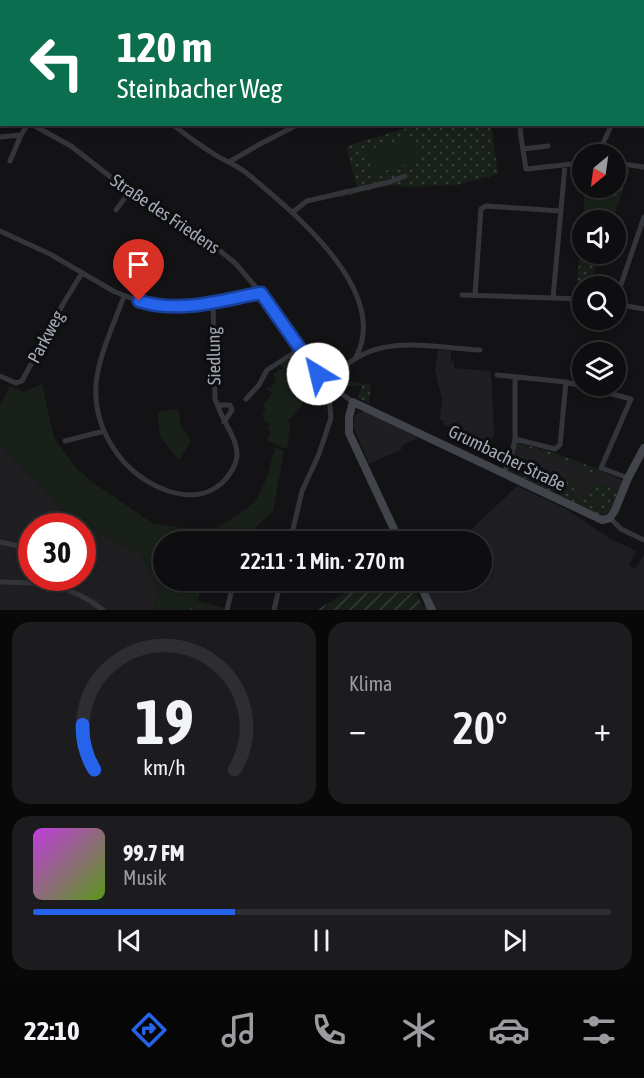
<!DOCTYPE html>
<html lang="de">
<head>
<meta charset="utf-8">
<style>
  body { margin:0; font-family:"Asap Condensed",sans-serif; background:#1c1c1e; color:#f1f3f6; height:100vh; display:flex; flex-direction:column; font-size:22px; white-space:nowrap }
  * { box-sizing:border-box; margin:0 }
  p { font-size:20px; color:#9b9c9f }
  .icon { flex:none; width:33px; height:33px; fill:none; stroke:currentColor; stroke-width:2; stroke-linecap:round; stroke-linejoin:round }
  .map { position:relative; height:610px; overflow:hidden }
  .sheet { display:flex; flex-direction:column; gap:12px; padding:12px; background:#080809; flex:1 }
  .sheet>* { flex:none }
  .hud { position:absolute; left:0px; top:0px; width:645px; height:126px; box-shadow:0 3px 9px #0003,0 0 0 2px #2e2e30; background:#0b6e4f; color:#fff; overflow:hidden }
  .needle { width:39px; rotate:209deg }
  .controls { position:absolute; left:572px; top:144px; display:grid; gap:12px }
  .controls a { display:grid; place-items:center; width:54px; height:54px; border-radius:50%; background:#0e0e10; box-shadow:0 3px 9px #0003,0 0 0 2px #2e2e30; font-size:30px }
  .speed { position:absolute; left:18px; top:513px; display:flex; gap:12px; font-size:30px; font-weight:700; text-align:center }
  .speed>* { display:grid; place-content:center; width:78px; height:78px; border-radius:50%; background:#0e0e10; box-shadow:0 3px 9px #0003,0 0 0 2px #2e2e30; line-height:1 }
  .speed .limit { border:9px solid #d22; background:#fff; color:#111 }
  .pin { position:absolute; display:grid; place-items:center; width:51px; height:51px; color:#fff; margin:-62px -26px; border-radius:50% 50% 50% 0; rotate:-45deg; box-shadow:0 0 6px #0007 }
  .pin .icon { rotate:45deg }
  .me { position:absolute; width:66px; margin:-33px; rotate:324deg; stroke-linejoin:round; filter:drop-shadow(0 0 4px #0008) }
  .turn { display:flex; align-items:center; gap:21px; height:126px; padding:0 18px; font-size:27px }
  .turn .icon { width:78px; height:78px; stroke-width:2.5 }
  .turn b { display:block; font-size:42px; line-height:51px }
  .big { font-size:45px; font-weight:600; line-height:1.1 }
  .sheet .widget { flex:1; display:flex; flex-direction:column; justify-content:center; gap:9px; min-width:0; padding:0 21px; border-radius:18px; background:#1c1c1e }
  .sheet .dial { align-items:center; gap:0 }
  .dial svg { height:156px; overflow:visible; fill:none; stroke:#2e2e30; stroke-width:7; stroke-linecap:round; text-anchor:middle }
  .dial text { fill:#f1f3f6; stroke:none }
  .song { display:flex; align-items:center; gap:18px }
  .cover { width:72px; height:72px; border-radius:9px; background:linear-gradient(135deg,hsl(290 70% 55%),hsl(90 70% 35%)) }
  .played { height:6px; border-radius:3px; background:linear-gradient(90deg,#2563eb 35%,#2e2e30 35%) }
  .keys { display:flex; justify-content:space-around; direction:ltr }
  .heat { display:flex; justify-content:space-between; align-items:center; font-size:33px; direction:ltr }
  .sheet .tiles { flex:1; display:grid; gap:12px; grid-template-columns:1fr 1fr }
  .widget:last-child { grid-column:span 2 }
  .trip { position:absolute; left:153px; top:531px; width:339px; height:60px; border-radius:30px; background:#0e0e10; box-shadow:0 3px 9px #0003,0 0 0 2px #2e2e30; font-weight:600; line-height:60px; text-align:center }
  .dock { display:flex; height:96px; justify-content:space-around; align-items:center; background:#060606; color:#9b9c9f }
  .dock .icon { width:42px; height:42px }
  .dock .current { color:#2563eb }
  .dock b { font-size:27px; color:#f1f3f6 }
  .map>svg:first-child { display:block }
  .built { fill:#1f1f22; fill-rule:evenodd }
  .grass { fill:url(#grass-dots) }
  .park { fill:#19201a }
  .garden { fill:url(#garden-furrows) }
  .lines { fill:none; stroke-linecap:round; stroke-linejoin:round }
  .stream { stroke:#29323a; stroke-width:1.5 }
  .street { stroke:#34353a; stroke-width:5 }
  .secondary { stroke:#42444b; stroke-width:8 }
  .route-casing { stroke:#184099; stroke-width:15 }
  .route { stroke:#2563eb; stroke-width:10 }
  .labels { text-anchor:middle; stroke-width:6; stroke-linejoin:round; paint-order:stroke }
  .street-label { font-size:18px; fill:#a4a9b7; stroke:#0e0e10 }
</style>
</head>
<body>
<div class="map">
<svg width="644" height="610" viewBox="0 0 644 610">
  <defs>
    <pattern id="grass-dots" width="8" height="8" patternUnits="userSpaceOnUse" patternTransform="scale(1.5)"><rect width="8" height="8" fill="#19201a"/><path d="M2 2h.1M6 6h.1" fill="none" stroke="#373e39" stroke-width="1.8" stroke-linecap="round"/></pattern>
    <pattern id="garden-furrows" width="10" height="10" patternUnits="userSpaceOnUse" patternTransform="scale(1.5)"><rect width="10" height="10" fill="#19201a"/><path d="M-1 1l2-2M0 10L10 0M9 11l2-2" fill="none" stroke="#373e39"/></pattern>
  </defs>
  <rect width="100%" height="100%" fill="#131315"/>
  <!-- built -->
  <path class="built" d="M438 350 451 351V361H454V368L491 371 494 433 490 447 461 435V433L443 424 444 421 440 419 442 400 435 370Z
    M365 411 418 438 401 446 402 449 369 464 353 425 356 414Z
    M518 443 577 461 622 480V486L607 514H598L509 471 515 452V444Z
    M0 445 70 518 140 555 159 591 153 610H0ZM32 526H82V578H32Z
    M517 486 566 509 609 538 636 551 629 565 635 569 644 554V610H418L431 602 420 581 482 580V542L459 541Z"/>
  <!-- grass -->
  <path class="grass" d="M365 0H644V36V2Z
    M406 125H491L498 174 457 185 409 187 390 185 338 198 336 191 357 187 346 146 407 128Z
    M615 169H630L619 202 607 198 585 195V188H615Z
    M583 211 594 212 597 217 608 220H582V254H600L589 286H582V296H576Z
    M336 379 371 385 369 403 357 398 362 386H339L343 390 336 385Z
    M517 443 552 452 598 469 592 476 588 475V469L530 448 528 451 518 445 515 446Z
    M510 465 514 466 513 470 535 480 538 477 537 481 549 484 550 479 562 483 564 476 577 481 573 492 575 493 574 496 582 499 584 496H587L591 485 596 482 612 486 618 497C611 510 608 517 593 512L599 500 597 498 591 511 509 471Z"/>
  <!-- park -->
  <path class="park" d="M414 136 421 161 374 174 367 150Z
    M584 195 607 198 619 202 612 220 597 217 594 212 584 211Z
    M291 358H297L316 382 300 408 288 421 290 424 287 448 280 447 267 440 271 432 267 430 270 424 265 422 262 412H265V407L263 406 272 392 266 389 268 387 271 388 276 379 273 374 283 368 280 364Z
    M42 384 54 438 77 469 99 487 154 524 185 528H217L246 509 257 499 267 477 275 448 284 451 273 511 248 534 243 535 241 541 164 542V580L202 581 198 601 224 608 223 610H153L159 591 140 555 70 518 0 445V406L10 386 23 392Z
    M178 409 181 425 191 442 179 460 160 437 158 412Z"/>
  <!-- garden -->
  <path class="garden" d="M367 580 411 581 423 607 418 610H317Z"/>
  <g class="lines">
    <!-- stream -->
    <path class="stream" d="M191 608V610"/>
    <!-- street -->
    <path class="street" d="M14 0 16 2
      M0 111H2
      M31 124 71 146 112 178 198 233 235 263 261 293 318 374 328 384 353 402
      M172 124C186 135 199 145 214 154 225 161 239 166 249 175 293 212 391 291 356 357
      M522 124 520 130 526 169 582 163
      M0 137 21 135
      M523 149 548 146
      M598 154 612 124
      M10 161 21 135 28 124
      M229 162 260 144 299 124
      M615 163 644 167
      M116 210 130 191
      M293 212 307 201 390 182 405 176
      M0 231 50 254 115 292 153 306 176 308 261 293
      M462 295 582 299
      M475 295 481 209 486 206 561 211
      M124 296C114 325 93 366 96 397 97 418 106 439 119 456 140 484 191 511 222 483 229 476 236 466 237 456 238 440 224 423 219 409L220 405H230L232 410 224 422
      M553 298 565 165
      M213 302 215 399 219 409
      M615 302 644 217
      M615 304 644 309
      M497 375 566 382 631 399 601 468 628 478
      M0 376 16 383 22 381 63 304 82 273
      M515 377V439L555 449 560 445 566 382
      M328 384C331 374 340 370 348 364 385 334 436 348 480 350
      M246 399 259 385 267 370 300 349
      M65 441 104 431
      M504 473 512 454 515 439
      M610 518 621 529 644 540
      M0 542 32 549
      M290 542 302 491 319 454 331 418 328 384
      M0 582C41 583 69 583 103 610
      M227 610 234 580
      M274 610 281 580"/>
    <!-- secondary -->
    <path class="secondary" d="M400 542 349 433V417L353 402 602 520 610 518 615 510 628 478 644 448
      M418 580 432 610"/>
  </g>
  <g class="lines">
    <!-- route casing -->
    <g class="route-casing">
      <path id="route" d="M139 301C180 314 221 300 261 293L318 374"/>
    </g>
    <!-- route -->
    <use href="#route" class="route"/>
  </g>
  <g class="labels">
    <!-- street labels -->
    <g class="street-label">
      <text transform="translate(165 214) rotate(34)" y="6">Straße des Friedens</text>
      <text transform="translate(46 337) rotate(-62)" y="6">Parkweg</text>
      <text transform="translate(214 356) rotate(-91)" y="6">Siedlung</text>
      <text transform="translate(507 458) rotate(26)" y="6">Grumbacher Straße</text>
    </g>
  </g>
</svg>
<div class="controls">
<a><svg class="needle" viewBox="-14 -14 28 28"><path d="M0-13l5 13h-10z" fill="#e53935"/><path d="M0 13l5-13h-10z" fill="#9b9c9f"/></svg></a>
<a><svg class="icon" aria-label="sound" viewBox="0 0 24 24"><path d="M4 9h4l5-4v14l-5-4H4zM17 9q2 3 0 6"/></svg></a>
<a><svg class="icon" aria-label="search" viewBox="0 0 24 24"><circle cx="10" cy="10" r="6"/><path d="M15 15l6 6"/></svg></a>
<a><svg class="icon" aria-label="layers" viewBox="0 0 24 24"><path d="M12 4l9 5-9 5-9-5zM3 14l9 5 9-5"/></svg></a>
</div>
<div class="speed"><div class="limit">30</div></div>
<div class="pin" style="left:139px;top:301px;background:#d93025"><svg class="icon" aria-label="arrive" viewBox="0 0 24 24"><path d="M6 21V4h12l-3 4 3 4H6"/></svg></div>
<svg class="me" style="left:318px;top:374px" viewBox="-20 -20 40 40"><circle r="19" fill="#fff"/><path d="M0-13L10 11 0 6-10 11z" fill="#2563eb"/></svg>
<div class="trip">22:11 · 1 Min. · 270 m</div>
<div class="hud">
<div class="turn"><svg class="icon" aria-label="left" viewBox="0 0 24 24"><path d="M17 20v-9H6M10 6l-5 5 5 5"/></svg><div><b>120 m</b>Steinbacher Weg</div></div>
</div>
</div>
<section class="sheet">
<div class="tiles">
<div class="widget dial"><svg viewBox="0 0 100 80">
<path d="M14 69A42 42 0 1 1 86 69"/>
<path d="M14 69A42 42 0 0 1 8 46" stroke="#2563eb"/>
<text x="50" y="56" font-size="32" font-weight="700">19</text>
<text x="50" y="72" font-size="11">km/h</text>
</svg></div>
<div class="widget"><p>Klima</p>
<div class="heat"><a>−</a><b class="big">20°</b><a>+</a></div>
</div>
<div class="widget">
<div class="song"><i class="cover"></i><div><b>99.7 FM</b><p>Musik</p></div></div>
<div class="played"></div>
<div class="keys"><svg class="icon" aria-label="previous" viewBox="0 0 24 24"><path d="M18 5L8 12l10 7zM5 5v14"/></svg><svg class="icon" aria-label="pause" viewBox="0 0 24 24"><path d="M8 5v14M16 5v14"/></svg><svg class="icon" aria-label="next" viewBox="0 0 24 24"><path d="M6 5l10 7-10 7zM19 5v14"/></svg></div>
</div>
</div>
</section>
<nav class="dock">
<b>22:10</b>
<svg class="icon current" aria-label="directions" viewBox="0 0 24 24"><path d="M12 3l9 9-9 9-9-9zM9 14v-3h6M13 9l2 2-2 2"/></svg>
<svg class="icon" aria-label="music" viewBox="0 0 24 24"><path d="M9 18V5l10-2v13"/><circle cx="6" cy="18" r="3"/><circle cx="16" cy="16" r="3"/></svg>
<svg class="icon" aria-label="phone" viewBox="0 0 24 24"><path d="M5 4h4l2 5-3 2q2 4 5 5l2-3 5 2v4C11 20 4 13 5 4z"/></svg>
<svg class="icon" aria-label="climate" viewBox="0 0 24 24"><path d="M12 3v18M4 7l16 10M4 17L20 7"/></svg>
<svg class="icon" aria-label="car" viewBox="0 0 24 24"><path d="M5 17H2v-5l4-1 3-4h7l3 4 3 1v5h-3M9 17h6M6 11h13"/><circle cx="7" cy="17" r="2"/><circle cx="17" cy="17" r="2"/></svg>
<svg class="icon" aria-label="filters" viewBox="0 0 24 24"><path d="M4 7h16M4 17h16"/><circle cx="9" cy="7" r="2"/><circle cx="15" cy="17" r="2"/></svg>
</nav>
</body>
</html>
